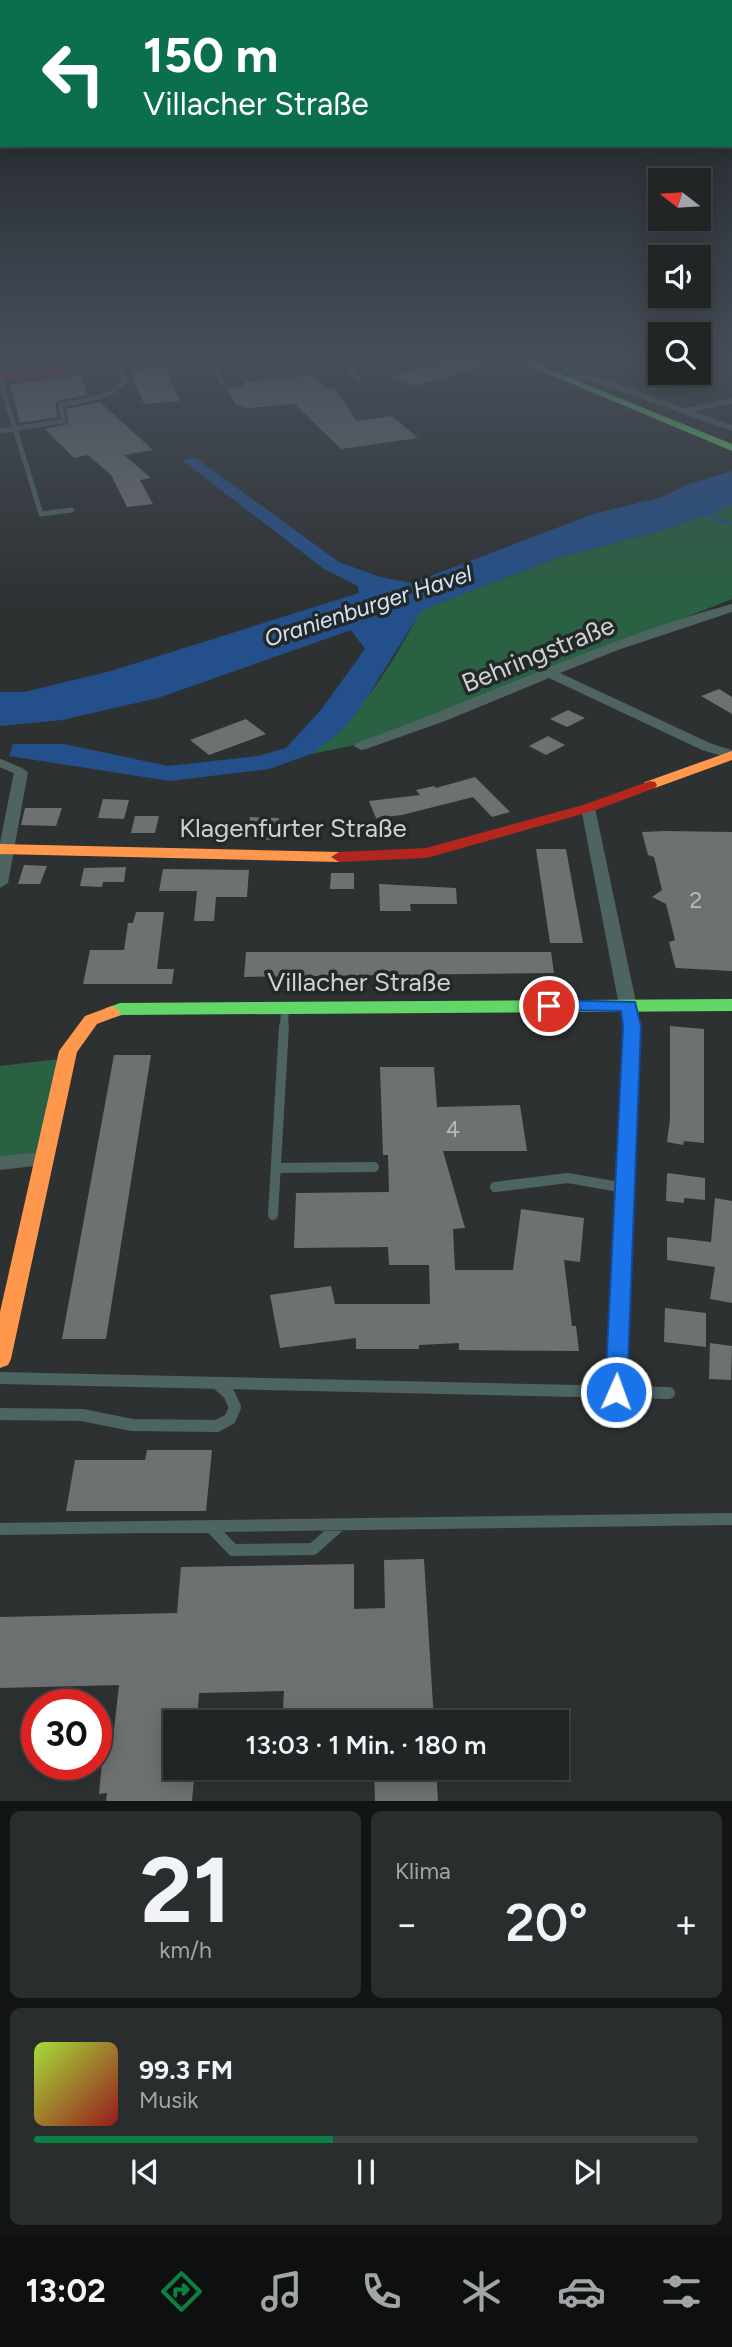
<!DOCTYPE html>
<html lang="de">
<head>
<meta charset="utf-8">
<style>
  body { margin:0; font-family:Figtree,sans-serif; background:#2a2d2e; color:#f1f3f6; height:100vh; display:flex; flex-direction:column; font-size:26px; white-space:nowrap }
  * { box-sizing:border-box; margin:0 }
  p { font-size:23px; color:#a2a5a7 }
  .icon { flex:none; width:38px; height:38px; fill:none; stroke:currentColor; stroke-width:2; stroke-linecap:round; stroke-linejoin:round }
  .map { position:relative; height:1801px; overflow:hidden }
  .sheet { display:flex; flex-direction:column; gap:10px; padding:10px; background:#131415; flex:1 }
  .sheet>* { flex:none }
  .banner { position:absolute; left:0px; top:0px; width:733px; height:147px; box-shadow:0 4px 18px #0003,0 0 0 2px #3f4243; background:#0b6e4f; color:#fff; overflow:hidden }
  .needle { width:46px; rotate:287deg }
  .controls { position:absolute; left:648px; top:168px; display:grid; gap:14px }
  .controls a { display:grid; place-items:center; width:63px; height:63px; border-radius:0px; background:#222526; box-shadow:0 4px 18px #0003,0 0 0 2px #3f4243; font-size:35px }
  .speed { position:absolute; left:21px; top:1689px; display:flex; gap:14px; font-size:35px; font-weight:700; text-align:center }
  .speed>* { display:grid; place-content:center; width:91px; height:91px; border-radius:50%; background:#222526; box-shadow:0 4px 18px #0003,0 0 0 2px #3f4243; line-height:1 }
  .speed .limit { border:10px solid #d22; background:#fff; color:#111 }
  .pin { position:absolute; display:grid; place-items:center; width:60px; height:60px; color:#fff; margin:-30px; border:4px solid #fff; border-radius:50%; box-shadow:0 2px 7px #0007 }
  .me { position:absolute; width:77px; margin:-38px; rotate:2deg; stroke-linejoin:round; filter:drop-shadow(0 0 5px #0008) }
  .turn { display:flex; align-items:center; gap:24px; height:147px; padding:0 28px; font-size:32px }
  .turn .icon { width:91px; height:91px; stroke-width:2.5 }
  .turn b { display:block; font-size:49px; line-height:60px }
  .big { font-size:52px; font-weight:600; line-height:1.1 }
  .sheet .tile { flex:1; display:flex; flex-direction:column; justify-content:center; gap:10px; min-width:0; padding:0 24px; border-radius:10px; background:#2a2d2e }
  .sheet .dial { align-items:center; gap:0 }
  .dial b { font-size:91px; line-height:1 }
  .song { display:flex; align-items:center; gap:21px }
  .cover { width:84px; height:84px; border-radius:10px; background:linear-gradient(135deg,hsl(80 70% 55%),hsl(0 70% 35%)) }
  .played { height:7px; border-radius:4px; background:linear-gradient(90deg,#0b8043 45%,#3f4243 45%) }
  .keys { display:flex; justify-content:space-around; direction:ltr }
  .heat { display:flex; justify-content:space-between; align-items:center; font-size:38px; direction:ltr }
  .sheet .tiles { flex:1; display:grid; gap:10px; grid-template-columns:1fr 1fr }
  .tile:last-child { grid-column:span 2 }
  .trip { position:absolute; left:163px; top:1710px; width:406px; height:70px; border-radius:0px; background:#222526; box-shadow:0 4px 18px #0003,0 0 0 2px #3f4243; font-weight:600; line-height:70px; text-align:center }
  .menu { display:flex; height:112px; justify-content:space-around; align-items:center; background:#0e0f0f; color:#a2a5a7 }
  .menu .icon { width:49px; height:49px }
  .menu .on { color:#0b8043 }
  .menu b { font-size:32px; color:#f1f3f6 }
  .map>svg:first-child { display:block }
  .green { fill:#296142 }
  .water { fill:#23508b }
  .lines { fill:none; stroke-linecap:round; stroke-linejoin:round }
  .stream { stroke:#23508b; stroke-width:3.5 }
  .building { fill:#6e7172 }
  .lane-far3 { stroke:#4d6461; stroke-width:5 }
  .lane-far2 { stroke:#4d6461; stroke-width:8 }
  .lane-far1 { stroke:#4d6461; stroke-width:10 }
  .lane { stroke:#4d6461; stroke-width:12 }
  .street { fill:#4d6461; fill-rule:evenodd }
  .fast { fill:#63d668; fill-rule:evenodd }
  .slow { fill:#ff974d; fill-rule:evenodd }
  .jam { fill:#b3261e; fill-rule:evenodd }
  .route { fill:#1a73e8; stroke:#114b97; stroke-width:2 }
  .labels { text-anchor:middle; stroke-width:7; stroke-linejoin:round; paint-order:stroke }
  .far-water-label { font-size:23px; font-style:italic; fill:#d5e3f6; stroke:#232829 }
  .number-label { font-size:23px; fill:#b7baba }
  .street-label { font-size:26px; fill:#cfd2d2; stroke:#232829 }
</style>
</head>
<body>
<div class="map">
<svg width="732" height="1801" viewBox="0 0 732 1801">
  <rect width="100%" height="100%" fill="#2e3132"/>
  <!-- green -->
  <path class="green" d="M732 505V599L375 741 311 754C361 715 392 665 421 610L556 558 663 530Z
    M59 1059 37 1153 0 1157V1066Z"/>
  <!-- water -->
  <path class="water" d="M196 458 339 562 380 577 412 583 593 514 663 497 688 484 732 471V505L663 530 556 558 422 610 359 710 340 732 311 754 269 769 170 781 9 756 13 744H64L168 766 258 756 286 748 320 711 365 649 351 630 158 698 62 720 0 726V692H24L111 671 359 593 358 586 324 569 182 460Z"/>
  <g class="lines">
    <!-- stream -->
    <path class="stream" d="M700 512 729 523"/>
  </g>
  <!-- building -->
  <path class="building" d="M35 357H76L77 363 38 366Z
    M464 357H503L504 361 415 386 392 376Z
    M165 368 180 401 144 404 130 371Z
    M81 375 87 395 57 401 55 406 58 417 20 423 10 385Z
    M315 375 326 389 334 388 357 421 392 416 418 438 341 449 295 404 246 408 236 405 226 388 246 386 243 382Z
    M100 402 153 450 124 455 151 478 140 480 153 504 127 507 111 475 88 455 74 458 45 429 68 424 66 409Z
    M719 689 732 697V714L701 696Z
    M568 710 585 718 567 727 550 719Z
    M246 719 266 734 209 755 190 740Z
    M548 736 565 745 546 755 529 746Z
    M475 777 510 812 492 817 473 797 402 815 376 818 369 801 420 795 416 790 434 786 436 788Z
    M103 799 129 800 124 819 98 818Z
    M25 808H62L56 826 21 825Z
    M135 816H159L155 833H131Z
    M250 817 279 818 276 840 194 838 197 823 249 824Z
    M666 831 732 832V971L676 968 675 966 669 942 675 940 666 904 652 897 662 890 654 857 648 855 642 832Z
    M536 849H566L583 943H550Z
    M24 865 47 866 40 884H18Z
    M126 867 124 882H103L102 887 80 886 84 868Z
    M163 869 249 870 247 897H216L214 921H194L197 891H159Z
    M331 873H354V889H330Z
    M379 884 456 888 457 904H410L411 911H380Z
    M136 912H164L157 969H174L172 984H83L90 950H124L128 923H133Z
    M246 952H551L554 973 244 977Z
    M670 1026 704 1029V1143L684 1141 683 1145 667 1142 670 1119Z
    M114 1055H151L106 1339H62Z
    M380 1067H434L437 1107 520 1105 527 1151H443L465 1228 453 1229 455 1270H513L521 1209 584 1218 580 1262 564 1260 572 1326H576L579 1351 459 1350V1343L419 1345V1349H356V1338L280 1348 270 1295 331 1286 335 1304H430L429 1265H389L388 1247 294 1248 296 1193 389 1192 388 1155H383Z
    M667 1173 705 1178V1200L684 1198V1203L666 1201Z
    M715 1198 732 1201V1303L710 1299 715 1267 667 1260V1237L711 1242Z
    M665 1308 706 1313V1347L664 1342Z
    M710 1343 732 1346 731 1380 709 1379Z
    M147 1450H212L206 1511H66L75 1460H145Z
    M424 1559 434 1722H296V1716L283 1709 284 1691 199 1693 197 1722H175V1768H195L192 1801H106L107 1793 99 1794 105 1730H114L119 1685 0 1688V1617L177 1613 181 1567 354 1564V1609L385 1608 384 1560Z
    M374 1768H436L438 1801H375Z"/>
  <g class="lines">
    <!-- lane-far3 -->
    <path class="lane-far3" d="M210 357 222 382
      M340 357 359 381
      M0 380 41 514 72 510
      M0 431 64 421 60 405C82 400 110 400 125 381L119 365"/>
    <!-- lane-far2 -->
    <path class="lane-far2" d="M0 763 21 772
      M284 1028 285 1007"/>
    <!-- lane-far1 -->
    <path class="lane-far1" d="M276 1168 374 1167
      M495 1187 568 1178 625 1188
      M273 1215 284 1026"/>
    <!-- lane -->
    <path class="lane" d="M0 1378 669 1393
      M0 1414 82 1415 132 1425 217 1426 230 1419 235 1407 229 1394 219 1385
      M211 1527 233 1550 313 1549 340 1525
      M0 1529 732 1519"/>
    <!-- street -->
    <path class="street" d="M592 375 684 408 732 398V404L693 411 732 425V431L591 381 567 382 562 379 567 376Z
      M732 604V612L618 650 560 673 712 744 732 750V759L702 750 549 678 445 721 366 749 361 750 354 746 356 743C482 699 603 638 732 604Z
      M21 768 28 772 8 883 0 888V843L14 772Z
      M588 804 595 808 641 1026 627 1392 624 1399 616 1401 608 1399 605 1392 623 1026 581 808Z
      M44 1152 51 1154 54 1159 51 1164 0 1170V1156Z"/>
    <!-- fast -->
    <path class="fast" d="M508 357H519L732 444V451Z
      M732 999V1011L122 1015 112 1018 103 1012 106 1008 120 1003Z"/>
    <!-- slow -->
    <path class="slow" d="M732 751V760L655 788H645L643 785 645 782Z
      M0 844 339 852 347 857 339 862 0 854Z
      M112 1006 121 1012 118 1016 97 1024 77 1052 11 1359 8 1365 0 1368V1312L59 1051 85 1016Z"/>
    <!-- jam -->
    <path class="jam" d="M185 357H214L210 360 0 379V373Z
      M650 781 655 782 657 785 655 788 593 811 427 858 339 862 331 857 339 852 426 848 583 805Z"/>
  </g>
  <!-- sky -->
  <linearGradient id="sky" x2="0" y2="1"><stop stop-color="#191b1c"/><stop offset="0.59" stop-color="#464e5a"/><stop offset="1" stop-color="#464e5a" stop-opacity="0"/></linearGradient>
  <rect width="732" height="609" fill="url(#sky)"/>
  <!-- route -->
  <path class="route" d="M549 1000 635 1002 641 1026 627 1392 624 1398 616 1401 608 1398 605 1392 623 1026 621 1011 543 1010 541 1006 543 1002Z"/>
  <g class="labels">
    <!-- far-water labels -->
    <g class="far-water-label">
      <text transform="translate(368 606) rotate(-18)" y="8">Oranienburger Havel</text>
    </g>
    <!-- number labels -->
    <g class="number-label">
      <text x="696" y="908">2</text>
      <text x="453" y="1137">4</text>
    </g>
    <!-- street labels -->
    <g class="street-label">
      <text transform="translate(538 654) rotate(-22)" y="9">Behringstraße</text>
      <text x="293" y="837">Klagenfurter Straße</text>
      <text x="359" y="991">Villacher Straße</text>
    </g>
  </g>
</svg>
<div class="controls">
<a><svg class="needle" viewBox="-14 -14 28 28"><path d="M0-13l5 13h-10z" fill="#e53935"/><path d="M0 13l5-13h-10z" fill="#a2a5a7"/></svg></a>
<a><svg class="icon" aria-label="sound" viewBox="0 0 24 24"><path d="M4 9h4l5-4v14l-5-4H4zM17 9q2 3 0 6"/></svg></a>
<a><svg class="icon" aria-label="search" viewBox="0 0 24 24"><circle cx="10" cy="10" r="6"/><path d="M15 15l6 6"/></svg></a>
</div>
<div class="speed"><div class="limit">30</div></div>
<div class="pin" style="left:549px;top:1006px;background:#d93025"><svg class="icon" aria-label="arrive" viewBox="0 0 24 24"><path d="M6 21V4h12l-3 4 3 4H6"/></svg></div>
<svg class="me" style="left:616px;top:1392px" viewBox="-20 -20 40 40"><circle r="17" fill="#1a73e8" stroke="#fff" stroke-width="3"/><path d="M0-11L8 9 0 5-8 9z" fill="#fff"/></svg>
<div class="trip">13:03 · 1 Min. · 180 m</div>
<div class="banner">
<div class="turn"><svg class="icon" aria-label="left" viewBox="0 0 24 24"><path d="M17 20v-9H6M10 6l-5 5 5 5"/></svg><div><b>150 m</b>Villacher Straße</div></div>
</div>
</div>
<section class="sheet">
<div class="tiles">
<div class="tile dial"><b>21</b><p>km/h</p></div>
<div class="tile"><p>Klima</p>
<div class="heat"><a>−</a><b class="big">20°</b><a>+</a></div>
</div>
<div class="tile">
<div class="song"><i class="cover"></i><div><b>99.3 FM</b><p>Musik</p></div></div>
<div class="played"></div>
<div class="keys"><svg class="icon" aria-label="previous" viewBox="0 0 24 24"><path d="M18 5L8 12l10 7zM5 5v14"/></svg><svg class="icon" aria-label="pause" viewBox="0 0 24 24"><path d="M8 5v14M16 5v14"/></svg><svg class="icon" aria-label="next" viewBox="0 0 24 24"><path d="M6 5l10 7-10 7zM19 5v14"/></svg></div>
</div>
</div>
</section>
<nav class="menu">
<b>13:02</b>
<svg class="icon on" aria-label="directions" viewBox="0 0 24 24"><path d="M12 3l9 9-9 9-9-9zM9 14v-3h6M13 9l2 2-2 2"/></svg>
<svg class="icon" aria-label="music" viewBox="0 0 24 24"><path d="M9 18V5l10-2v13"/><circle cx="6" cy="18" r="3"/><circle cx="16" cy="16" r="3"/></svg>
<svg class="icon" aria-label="phone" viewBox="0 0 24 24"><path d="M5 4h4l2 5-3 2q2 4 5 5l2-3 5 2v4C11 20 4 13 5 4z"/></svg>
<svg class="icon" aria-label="climate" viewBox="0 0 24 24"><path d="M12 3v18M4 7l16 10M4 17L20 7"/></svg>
<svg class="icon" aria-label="car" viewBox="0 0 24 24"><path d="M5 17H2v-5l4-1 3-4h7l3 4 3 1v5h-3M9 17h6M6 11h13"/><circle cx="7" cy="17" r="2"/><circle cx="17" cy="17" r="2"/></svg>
<svg class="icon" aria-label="filters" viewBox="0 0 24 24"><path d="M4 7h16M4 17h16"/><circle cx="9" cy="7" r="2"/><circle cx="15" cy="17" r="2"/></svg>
</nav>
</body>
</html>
